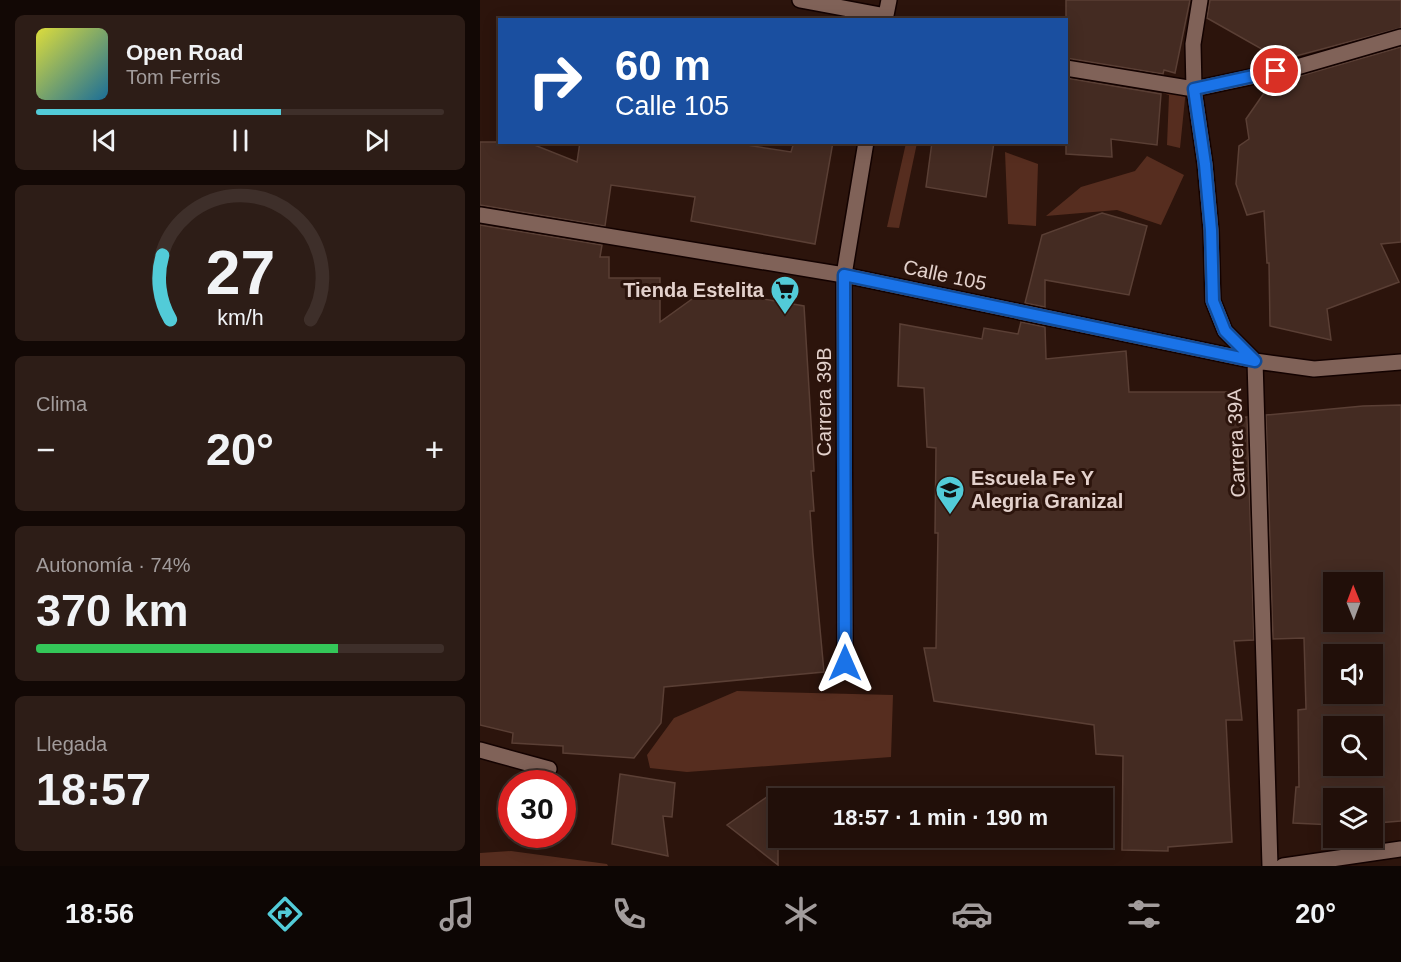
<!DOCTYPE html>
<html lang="es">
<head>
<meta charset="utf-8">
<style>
  body { margin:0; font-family:Helvetica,sans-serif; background:#2d1d17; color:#f1f3f6; height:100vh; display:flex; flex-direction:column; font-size:22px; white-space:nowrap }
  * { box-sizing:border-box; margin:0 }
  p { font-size:20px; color:#a29c9c }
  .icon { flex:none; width:33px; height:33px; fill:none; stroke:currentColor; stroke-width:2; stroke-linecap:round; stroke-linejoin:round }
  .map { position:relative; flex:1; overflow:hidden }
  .panel { display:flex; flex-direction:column; gap:15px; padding:15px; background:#120805; width:480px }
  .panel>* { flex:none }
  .hud { position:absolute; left:18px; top:18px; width:570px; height:126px; border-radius:0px; box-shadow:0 3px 15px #0003,0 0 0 2px #3e2f2a; background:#1a4fa0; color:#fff; overflow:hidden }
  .needle { width:39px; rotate:359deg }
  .buttons { position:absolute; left:843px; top:572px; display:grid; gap:12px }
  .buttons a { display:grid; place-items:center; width:60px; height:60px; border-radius:0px; background:#210f09; box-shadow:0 3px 15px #0003,0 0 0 2px #3e2f2a; font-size:30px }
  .speed { position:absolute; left:18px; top:770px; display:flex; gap:12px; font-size:30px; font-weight:700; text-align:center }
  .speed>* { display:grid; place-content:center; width:78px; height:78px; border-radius:50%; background:#210f09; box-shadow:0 3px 15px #0003,0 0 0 2px #3e2f2a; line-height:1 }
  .speed .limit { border:9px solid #d22; background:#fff; color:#111 }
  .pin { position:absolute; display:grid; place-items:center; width:51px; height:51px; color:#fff; margin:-26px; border:3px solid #fff; border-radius:50%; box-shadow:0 2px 6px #0007 }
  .me { position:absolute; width:66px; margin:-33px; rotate:0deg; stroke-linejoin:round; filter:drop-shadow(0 0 4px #0008) }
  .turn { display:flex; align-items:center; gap:21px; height:126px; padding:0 18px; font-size:27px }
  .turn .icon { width:78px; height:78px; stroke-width:2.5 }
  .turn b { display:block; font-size:42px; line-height:51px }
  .big { font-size:45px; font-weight:600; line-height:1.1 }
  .panel .tile { flex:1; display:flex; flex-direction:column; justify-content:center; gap:9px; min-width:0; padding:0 21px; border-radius:9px; background:#2d1d17 }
  .panel .dial { align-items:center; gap:0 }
  .dial svg { height:156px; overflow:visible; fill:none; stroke:#3e2f2a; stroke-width:7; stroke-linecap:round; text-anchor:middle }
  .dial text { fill:#f1f3f6; stroke:none }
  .song { display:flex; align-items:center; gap:18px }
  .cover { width:72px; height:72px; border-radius:9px; background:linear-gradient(135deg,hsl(60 70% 55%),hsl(200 70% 35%)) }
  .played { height:6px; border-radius:3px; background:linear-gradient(90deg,#52cbd8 60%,#3e2f2a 60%) }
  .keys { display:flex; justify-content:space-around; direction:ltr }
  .heat { display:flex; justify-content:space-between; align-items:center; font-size:33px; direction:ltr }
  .charge { height:9px; border-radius:4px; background:linear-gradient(90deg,#34c759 74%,#3e2f2a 0) }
  .trip { position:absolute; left:288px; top:788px; width:345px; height:60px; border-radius:0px; background:#210f09; box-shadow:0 3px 15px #0003,0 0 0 2px #3e2f2a; font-weight:600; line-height:60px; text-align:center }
  .dock { display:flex; height:96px; justify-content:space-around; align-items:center; background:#0d0604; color:#a29c9c }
  .dock .icon { width:42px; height:42px }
  .dock .on { color:#52cbd8 }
  .dock b { font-size:27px; color:#f1f3f6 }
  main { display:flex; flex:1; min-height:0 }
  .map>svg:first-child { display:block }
  .green { fill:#562d1f }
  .building { fill:#442b22; stroke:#5a3f35; stroke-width:1.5; fill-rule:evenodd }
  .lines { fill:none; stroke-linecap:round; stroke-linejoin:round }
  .street-casing { stroke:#130200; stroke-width:18 }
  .street { stroke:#806258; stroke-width:15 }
  .route-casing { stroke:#114b97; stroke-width:15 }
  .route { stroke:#1a73e8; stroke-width:10 }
  .labels { text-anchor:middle; stroke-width:6; stroke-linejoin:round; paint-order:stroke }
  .street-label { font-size:20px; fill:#e3d1cc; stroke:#2c140c }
  .poi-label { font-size:20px; font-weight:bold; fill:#e3d1cc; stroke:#2c140c; text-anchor:end }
</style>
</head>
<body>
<main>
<section class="panel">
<div class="tile">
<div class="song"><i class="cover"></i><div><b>Open Road</b><p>Tom Ferris</p></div></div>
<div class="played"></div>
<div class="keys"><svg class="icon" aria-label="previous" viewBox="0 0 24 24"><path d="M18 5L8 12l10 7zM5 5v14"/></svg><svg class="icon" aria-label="pause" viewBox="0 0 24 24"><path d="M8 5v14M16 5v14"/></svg><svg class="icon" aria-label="next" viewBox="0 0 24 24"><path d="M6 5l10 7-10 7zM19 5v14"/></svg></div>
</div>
<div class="tile dial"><svg viewBox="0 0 100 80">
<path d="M14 69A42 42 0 1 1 86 69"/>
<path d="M14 69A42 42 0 0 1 10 36" stroke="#52cbd8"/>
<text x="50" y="56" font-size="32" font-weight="700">27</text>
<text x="50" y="72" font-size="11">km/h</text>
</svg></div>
<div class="tile"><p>Clima</p>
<div class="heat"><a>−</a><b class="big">20°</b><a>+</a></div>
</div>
<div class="tile"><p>Autonomía · 74%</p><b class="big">370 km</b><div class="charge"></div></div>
<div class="tile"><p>Llegada</p><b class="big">18:57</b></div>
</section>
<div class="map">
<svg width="921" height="866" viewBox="0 0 921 866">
  <rect width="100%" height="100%" fill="#2c140c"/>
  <!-- green -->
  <path class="green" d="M587 49 615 56 706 89 700 148 687 145 689 95 604 69 587 66Z
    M426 143H437L419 228 407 227Z
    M525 152 558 164 556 226 528 224Z
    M667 156 704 175 681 225 637 210 566 216 601 187 655 171Z
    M257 691 413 695 411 757 207 772 170 768 167 755 194 718Z
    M31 851 127 864 128 866H0V853Z"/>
  <!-- building -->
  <path class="building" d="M586 0H710L695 73 684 70 683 74 586 58Z
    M730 0H921V28L801 60 727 18Z
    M921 47V242L901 244 919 282 847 309 851 340 790 326 789 263H787L784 211 767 215 756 184 759 146 769 139 766 119 791 83 820 76Z
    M586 78 681 94 677 145 631 139 632 157 586 154Z
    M0 142H47L97 162 100 142H248L311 152 314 142H353L335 244 211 221 215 197 131 185 125 226 0 205Z
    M452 142H514L506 197 446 187Z
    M622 213 667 226 649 295 565 280V307L545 303 562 235Z
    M0 225 122 245 120 257H129V278H180V322L226 289 324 306 334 471H331L334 511H330L333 553 344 672 184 687 181 723 154 758 83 753V746L32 743 33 733 0 725Z
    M541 322 565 327 566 359 646 351 649 392H759L761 418 767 417 774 640 754 641 762 720H746L752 842 688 847V851L642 850 643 756 616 754 614 725 454 701 444 648H456L458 533H455L456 448 447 447 444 388 418 386 420 324 502 339 504 328 538 334Z
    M921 405V821L897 823V827H892V798H854V825L813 823 816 787H819L818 710 826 709 824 638 793 639 786 415 883 406ZM854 582H892V621H854ZM854 654H892V693H854ZM854 726H892V765H854Z
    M140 774 195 783 192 817 183 816 188 856 132 844Z
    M298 789V865L247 825Z"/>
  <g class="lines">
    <!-- street casing -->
    <g class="street-casing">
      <path id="street" d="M320 0 406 16
        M720 0 713 44 714 89 725 164 731 230 733 301 745 331 775 361 790 866
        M405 20 409 0
        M586 68 714 89 817 67 921 37
        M0 215 364 275 775 361 834 369 921 362
        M365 663 364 275 386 142
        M0 750 69 769
        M803 866 921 849"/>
    </g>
    <!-- street -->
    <use href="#street" class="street"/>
  </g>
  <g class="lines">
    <!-- route casing -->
    <g class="route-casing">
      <path id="route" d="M365 663 364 275 775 361 745 331 733 301 731 230 725 164 714 89 796 71"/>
    </g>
    <!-- route -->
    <use href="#route" class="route"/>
  </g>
  <!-- icons -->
  <defs>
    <g id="supermarket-pin" transform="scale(1.5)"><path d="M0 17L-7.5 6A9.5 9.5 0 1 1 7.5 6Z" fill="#52cbd8" stroke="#2c140c"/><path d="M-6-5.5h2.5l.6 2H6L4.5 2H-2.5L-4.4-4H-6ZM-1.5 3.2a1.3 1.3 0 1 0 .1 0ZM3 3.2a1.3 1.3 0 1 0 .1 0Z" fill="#111"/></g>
    <g id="school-pin" transform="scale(1.5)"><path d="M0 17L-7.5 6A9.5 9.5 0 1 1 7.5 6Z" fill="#52cbd8" stroke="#2c140c"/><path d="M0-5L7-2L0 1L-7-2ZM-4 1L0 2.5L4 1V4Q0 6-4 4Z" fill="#111"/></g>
  </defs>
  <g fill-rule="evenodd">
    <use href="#supermarket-pin" x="305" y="290"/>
    <use href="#school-pin" x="470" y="490"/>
  </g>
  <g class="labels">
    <!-- street labels -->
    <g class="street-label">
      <text transform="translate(465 275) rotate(12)" y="7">Calle 105</text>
      <text transform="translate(344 402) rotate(-90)" y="7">Carrera 39B</text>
      <text transform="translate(756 443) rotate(-92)" y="7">Carrera 39A</text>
    </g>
    <!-- poi labels -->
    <g class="poi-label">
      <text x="284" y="297">Tienda Estelita</text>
      <text x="491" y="485" text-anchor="start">Escuela Fe Y<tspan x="491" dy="23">Alegria Granizal</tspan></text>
    </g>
  </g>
</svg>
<div class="buttons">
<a><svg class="needle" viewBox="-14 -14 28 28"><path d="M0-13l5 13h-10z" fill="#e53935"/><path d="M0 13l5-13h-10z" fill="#a29c9c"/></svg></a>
<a><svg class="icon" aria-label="sound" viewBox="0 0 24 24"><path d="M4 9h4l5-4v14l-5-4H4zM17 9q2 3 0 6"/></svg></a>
<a><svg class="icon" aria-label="search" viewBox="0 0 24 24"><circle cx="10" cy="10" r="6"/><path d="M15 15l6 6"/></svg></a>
<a><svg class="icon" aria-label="layers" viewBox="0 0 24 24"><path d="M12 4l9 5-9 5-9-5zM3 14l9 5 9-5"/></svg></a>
</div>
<div class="speed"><div class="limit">30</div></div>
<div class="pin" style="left:796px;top:71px;background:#d93025"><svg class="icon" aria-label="arrive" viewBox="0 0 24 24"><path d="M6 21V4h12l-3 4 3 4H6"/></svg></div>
<svg class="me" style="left:365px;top:663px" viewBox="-20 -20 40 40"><path d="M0-17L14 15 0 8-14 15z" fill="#1a73e8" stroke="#fff" stroke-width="4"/></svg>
<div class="trip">18:57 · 1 min · 190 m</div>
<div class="hud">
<div class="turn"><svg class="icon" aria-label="right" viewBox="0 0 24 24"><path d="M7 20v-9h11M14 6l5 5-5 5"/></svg><div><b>60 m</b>Calle 105</div></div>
</div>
</div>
</main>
<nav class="dock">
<b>18:56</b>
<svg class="icon on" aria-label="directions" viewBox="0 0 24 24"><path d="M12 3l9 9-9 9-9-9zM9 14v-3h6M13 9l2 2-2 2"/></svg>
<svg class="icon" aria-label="music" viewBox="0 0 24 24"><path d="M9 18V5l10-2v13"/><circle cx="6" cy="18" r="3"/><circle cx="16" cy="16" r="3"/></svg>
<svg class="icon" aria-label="phone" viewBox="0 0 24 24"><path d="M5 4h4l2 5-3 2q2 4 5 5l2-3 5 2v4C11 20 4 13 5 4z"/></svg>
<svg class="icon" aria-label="climate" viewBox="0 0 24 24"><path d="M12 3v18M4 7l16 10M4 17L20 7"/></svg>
<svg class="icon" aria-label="car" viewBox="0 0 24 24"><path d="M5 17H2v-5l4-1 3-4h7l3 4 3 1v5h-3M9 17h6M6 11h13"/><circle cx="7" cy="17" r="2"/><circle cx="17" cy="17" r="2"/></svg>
<svg class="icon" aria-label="filters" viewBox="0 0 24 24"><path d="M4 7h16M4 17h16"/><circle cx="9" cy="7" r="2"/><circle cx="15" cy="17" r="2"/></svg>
<b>20°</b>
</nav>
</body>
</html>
